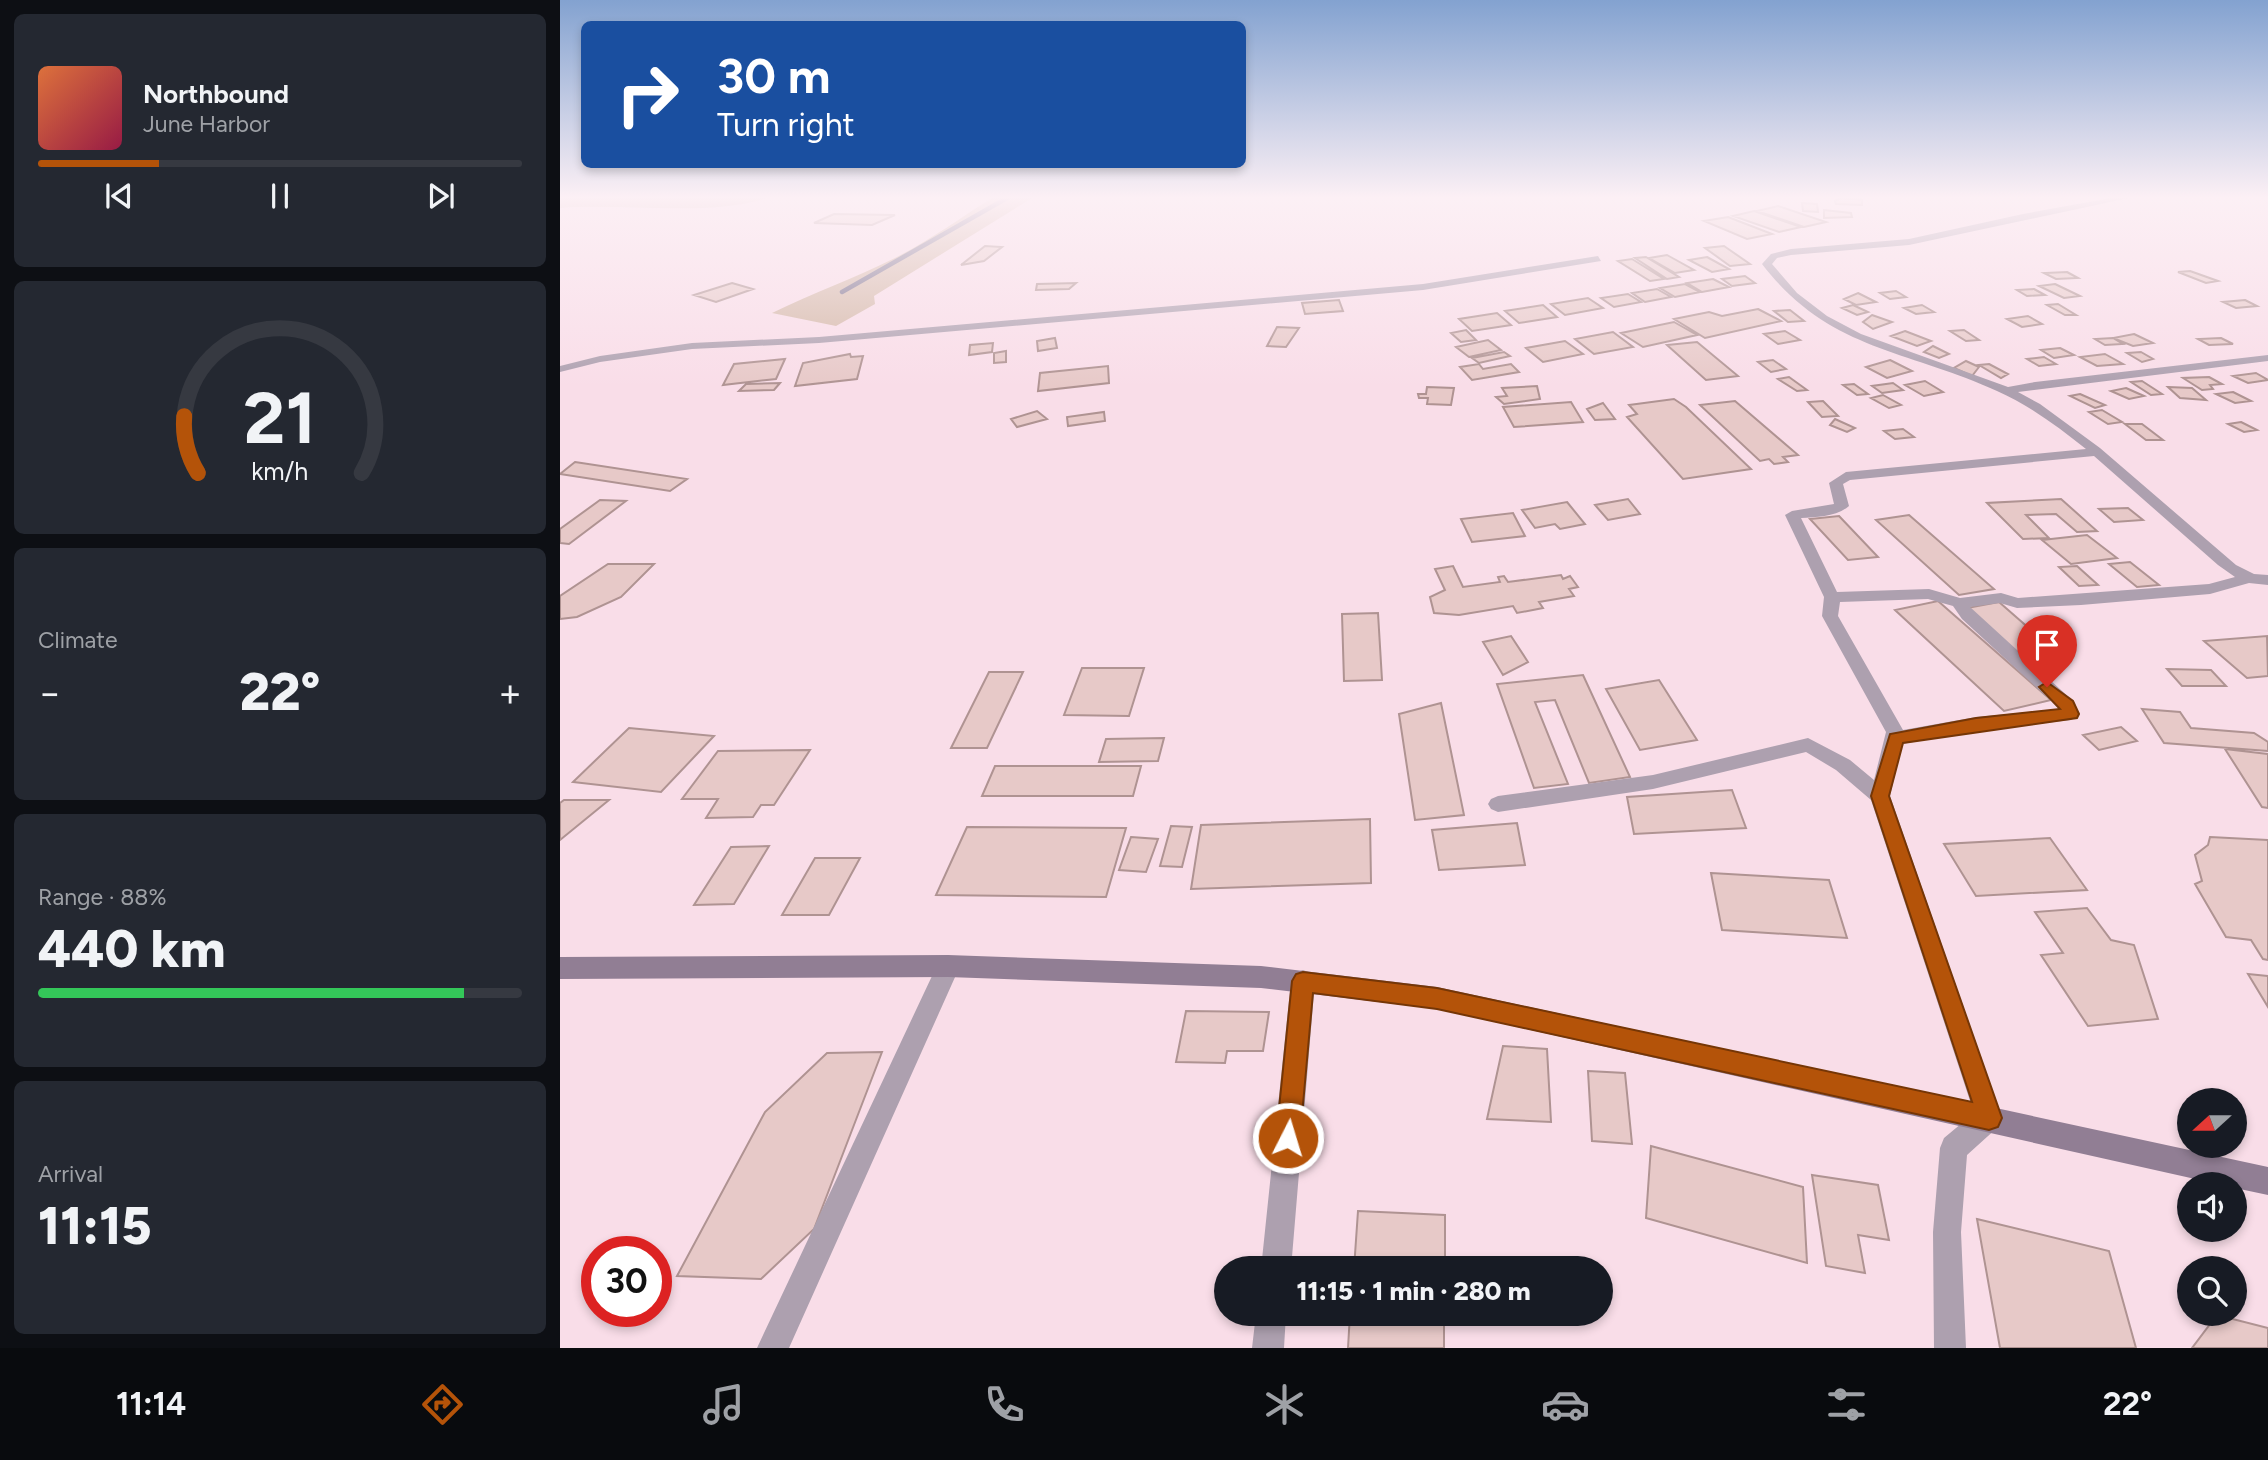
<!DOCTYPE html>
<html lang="en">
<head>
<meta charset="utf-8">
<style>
  body { margin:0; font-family:Figtree,sans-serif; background:#242831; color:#f1f3f6; height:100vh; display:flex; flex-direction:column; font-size:26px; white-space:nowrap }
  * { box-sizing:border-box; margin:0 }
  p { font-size:23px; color:#9ea1a6 }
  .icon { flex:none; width:38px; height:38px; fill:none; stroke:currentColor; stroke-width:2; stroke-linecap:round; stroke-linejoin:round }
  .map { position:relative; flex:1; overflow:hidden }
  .drawer { display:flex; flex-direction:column; gap:14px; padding:14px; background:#0d0f14; width:560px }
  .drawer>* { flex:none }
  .top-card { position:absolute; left:21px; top:21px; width:665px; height:147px; border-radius:10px; box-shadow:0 4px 10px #0003; background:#1a4fa0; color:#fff; overflow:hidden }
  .needle { width:46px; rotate:249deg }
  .tools { position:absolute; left:1617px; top:1088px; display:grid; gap:14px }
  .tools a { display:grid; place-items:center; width:70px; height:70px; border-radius:50%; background:#171b24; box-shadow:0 4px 10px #0003; font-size:35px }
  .speed { position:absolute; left:21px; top:1236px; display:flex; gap:14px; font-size:35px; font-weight:700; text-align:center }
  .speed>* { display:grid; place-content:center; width:91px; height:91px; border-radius:50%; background:#171b24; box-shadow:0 4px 10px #0003; line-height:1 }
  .speed .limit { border:10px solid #d22; background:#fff; color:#111 }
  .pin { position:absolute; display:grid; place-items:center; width:60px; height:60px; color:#fff; margin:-72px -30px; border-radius:50% 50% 50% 0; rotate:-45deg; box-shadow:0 0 7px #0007 }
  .pin .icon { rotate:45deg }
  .me { position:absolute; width:77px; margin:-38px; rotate:5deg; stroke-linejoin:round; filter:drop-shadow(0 0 5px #0008) }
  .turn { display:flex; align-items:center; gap:24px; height:147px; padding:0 21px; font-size:32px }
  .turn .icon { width:91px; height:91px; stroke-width:2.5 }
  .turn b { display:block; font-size:49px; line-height:60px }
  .big { font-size:52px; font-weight:800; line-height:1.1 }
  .drawer .tile { flex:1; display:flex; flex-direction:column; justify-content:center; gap:10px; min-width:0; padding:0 24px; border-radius:10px; background:#242831 }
  .drawer .dial { align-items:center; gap:0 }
  .dial svg { height:182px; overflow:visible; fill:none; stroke:#363941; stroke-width:7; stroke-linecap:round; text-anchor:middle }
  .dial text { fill:#f1f3f6; stroke:none }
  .song { display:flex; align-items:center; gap:21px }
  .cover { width:84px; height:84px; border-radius:10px; background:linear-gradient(135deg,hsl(20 70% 55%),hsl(340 70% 35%)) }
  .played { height:7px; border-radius:4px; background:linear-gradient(90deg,#b45309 25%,#363941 25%) }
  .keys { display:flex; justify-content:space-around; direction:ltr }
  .heat { display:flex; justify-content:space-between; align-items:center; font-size:38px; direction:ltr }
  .charge { height:10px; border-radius:5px; background:linear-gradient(90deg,#34c759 88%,#363941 0) }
  .trip { position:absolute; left:654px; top:1256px; width:399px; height:70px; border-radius:35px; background:#171b24; box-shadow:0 4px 10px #0003; font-weight:800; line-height:70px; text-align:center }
  .tab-bar { display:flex; height:112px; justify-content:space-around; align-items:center; background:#090b0e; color:#9ea1a6 }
  .tab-bar .icon { width:49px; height:49px }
  .tab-bar .active { color:#b45309 }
  .tab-bar b { font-size:32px; color:#f1f3f6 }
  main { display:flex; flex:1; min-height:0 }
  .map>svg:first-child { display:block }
  .green { fill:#d4b8a8 }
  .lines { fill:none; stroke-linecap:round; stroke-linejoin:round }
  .stream { stroke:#766e8a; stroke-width:4.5 }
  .building { fill:#e7c9c8; stroke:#af9392; stroke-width:2 }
  .street { fill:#ada0af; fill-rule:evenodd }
  .secondary { fill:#917e94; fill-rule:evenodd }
  .route { fill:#b45309; stroke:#753606; stroke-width:2 }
</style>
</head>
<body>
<main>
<section class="drawer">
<div class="tile">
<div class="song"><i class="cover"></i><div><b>Northbound</b><p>June Harbor</p></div></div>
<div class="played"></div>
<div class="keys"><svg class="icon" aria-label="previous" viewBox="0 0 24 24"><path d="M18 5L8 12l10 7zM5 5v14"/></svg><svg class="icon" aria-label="pause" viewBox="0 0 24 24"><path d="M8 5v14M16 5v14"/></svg><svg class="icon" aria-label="next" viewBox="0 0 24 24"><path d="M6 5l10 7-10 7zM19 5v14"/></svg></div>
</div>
<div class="tile dial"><svg viewBox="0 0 100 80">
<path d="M14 69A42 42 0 1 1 86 69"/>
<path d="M14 69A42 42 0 0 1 8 44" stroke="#b45309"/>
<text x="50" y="56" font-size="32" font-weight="700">21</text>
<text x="50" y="72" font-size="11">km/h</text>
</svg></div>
<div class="tile"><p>Climate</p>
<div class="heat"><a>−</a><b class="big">22°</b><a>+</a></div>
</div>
<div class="tile"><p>Range · 88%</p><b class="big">440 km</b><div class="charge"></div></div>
<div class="tile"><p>Arrival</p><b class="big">11:15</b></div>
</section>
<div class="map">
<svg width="1708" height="1348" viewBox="0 0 1708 1348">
  <rect width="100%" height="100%" fill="#f9dde8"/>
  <!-- green -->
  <path class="green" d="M0 198H207C149 217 63 203 0 208Z
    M432 198H472L314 296 315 304 276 326 212 313C253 293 295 278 335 258 369 241 400 218 432 198Z"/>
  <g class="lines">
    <!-- stream -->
    <path class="stream" d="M282 292 447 198"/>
  </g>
  <!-- building -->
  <path class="building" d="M1281 198 1302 200V205L1276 204 1275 201Z
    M1242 203 1257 204 1258 212 1243 211Z
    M1218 206 1266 222 1244 227 1197 211Z
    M1264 210 1291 213 1292 217 1264 218Z
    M1194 211 1241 227 1219 232 1173 216Z
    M274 214 335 215 312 225 254 223Z
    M1168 217 1212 234 1187 239 1144 221Z
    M425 246 442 247 424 261 401 265Z
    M1164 246 1190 264 1170 266 1145 248Z
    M1107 255 1134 270 1115 273 1089 258Z
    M1086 257 1119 277 1107 279 1075 258Z
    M1147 257 1169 269 1152 272 1129 260Z
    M1072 259 1104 279 1090 281 1058 261Z
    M1630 271 1658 281 1646 283 1618 272Z
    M1507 272 1518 278 1496 279 1484 273Z
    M1185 276 1195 283 1172 286 1162 279Z
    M1153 279 1169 287 1142 292 1127 283Z
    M172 283 193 289 156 302 134 295Z
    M516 283 509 289 476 290 477 284Z
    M1125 284 1140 292 1115 297 1100 288Z
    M1495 284 1520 296 1504 298 1479 286Z
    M1097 289 1111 297 1085 302 1072 293Z
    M1474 289 1485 295 1467 296 1457 290Z
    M1336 291 1346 297 1330 299 1320 293Z
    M1298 293 1316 302 1296 305 1284 299Z
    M1068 294 1081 302 1054 307 1041 298Z
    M1028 298 1043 308 1005 315 991 304Z
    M779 300 783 311 745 314 742 303Z
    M1685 300 1697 306 1676 308 1663 302Z
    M1498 304 1516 315H1505L1487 305Z
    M983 305 997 317 959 323 945 311Z
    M1293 305 1308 312 1297 315 1282 308Z
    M1362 305 1374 312 1356 314 1344 308Z
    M1198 309 1221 321 1145 338 1114 319 1149 312 1162 316Z
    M1230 310 1244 321 1228 322 1214 311Z
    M937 313 951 325 912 331 899 319Z
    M1312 315 1332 322 1313 329 1303 322Z
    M1468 316 1482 324 1462 327 1447 319Z
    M1114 322 1137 335 1083 347 1061 333Z
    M717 327 739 328 726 347 707 346Z
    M906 330 916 340 901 342 891 333Z
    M1404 330 1419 340 1406 341 1390 331Z
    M1225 331 1240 340 1218 344 1204 334Z
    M1345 331 1371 341 1357 346 1331 336Z
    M1053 332 1073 347 1034 354 1015 339Z
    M1574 334 1593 343 1573 346 1553 338Z
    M495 338 497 348 478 351 477 341Z
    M1553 338 1563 344 1545 345 1535 339Z
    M1661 338 1673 344 1649 345 1638 339Z
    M928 340 941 350 909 357 896 347Z
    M1005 341 1023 354 983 362 966 348Z
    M1137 342 1178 376 1146 380 1107 345Z
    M433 343 432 352 409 355 410 345Z
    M1373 346 1389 354 1379 358 1364 352Z
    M1500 348 1514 355 1494 358 1481 350Z
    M446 351V362L434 363V353Z
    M944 352 950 356 919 363 912 358Z
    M1581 352 1593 359 1582 362 1567 353Z
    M290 354 291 357 303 356 297 379 235 386 243 363Z
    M1545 354 1563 364 1537 366 1520 357Z
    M1484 357 1496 364 1479 366 1467 359Z
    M225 359 216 379 163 385 174 364Z
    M1213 360 1226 369 1211 372 1198 362Z
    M1330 360 1352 371 1327 378 1306 367Z
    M1406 361 1419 367 1412 376 1394 368Z
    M919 364 923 369 951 364 959 372 912 380 900 367Z
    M1429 364 1448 374 1441 378 1419 365Z
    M548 366 549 383 478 391 480 373Z
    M1696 373 1708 380 1688 383 1673 376Z
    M1229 377 1247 390 1237 391 1218 379Z
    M1649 377 1662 384 1650 385 1653 389 1642 390 1623 378Z
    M1365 381 1383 392 1364 396 1345 385Z
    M1582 381 1602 394 1591 395 1571 382Z
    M220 383 214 390 179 391 186 384Z
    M1333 383 1343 390 1322 393 1312 386Z
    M1294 384 1308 394 1297 395 1283 385Z
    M977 386 980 399 944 404 936 397 947 396 942 388Z
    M867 387 894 388 891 405 867 404 868 398H859L858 394H866Z
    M1608 387 1632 388 1646 400 1620 398Z
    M1566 388 1584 396 1569 399 1551 391Z
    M1673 392 1691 401 1675 403 1656 394Z
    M1520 394 1545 405 1535 408 1510 396Z
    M1323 395 1341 405 1329 408 1311 398Z
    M1114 399 1126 407 1191 469 1123 479 1067 417 1077 414 1069 405Z
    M1175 401 1238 455 1223 457 1228 462 1214 464 1209 459 1200 461 1140 405Z
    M1263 401 1278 416 1262 417 1248 402Z
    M1011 402 1023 422 954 427 943 407Z
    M1043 403 1055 419 1035 420 1027 409Z
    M1542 410 1562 422 1548 424 1529 412Z
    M477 411 487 419 457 427 451 419Z
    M544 412 545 421 508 426 507 417Z
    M1275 419 1295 428 1287 432 1270 425Z
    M1681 422 1697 430 1684 432 1668 424Z
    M1565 424H1582L1603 440H1586Z
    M1343 429 1354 437 1335 439 1324 431Z
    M15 462 127 479 110 491 0 474Z
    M1068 499 1080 514 1048 520 1035 505Z
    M1501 499 1537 531 1517 532 1496 514 1466 515 1489 538 1463 539 1427 503Z
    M40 500 66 501 9 544 0 543V529Z
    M1007 502 1025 524 1000 529 995 524 975 528 962 510Z
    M1568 508 1583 520 1554 522 1539 509Z
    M953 513 965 536 912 542 901 519Z
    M1349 515 1434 589 1399 595 1316 520Z
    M1279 516 1318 557 1288 560 1250 519Z
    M1527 535 1557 558 1511 564 1482 540Z
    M1570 562 1599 585 1577 587 1549 564Z
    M48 564H94L61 597 17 617 0 619V596Z
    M893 566 903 587 940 582 938 577 944 576 948 582 1001 575 1003 579 1010 576 1018 587 1009 589 1014 596 979 602 983 608 957 613 953 606 899 615 874 613 870 597 885 590 875 569Z
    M1517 566 1538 585 1519 586 1499 567Z
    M1378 601 1491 700 1444 711 1335 610Z
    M1439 602 1502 657 1469 663 1407 608Z
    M818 613 822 680 784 681 782 614Z
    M951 636 968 662 943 675 923 642Z
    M1707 636 1708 676 1687 678 1644 641Z
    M522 668H584L569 716 504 715Z
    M1607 669 1651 670 1666 686H1622Z
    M429 672H463L427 748H391Z
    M1023 675 1070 777 1029 783 995 700 975 702 1008 784 974 788 937 684Z
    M1099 680 1137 740 1080 750 1046 689Z
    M881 703 904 815 855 820 839 714Z
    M1582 709 1620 712 1631 728 1694 733 1708 742V751L1604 743Z
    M1561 727 1577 741 1539 750 1523 735Z
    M69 728 154 736 101 792 13 782Z
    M604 738 598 761 539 762 546 739Z
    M1665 749 1708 754V808L1702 807Z
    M250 750 214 805H201L193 817 146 818 158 799H122L158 751Z
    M435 766H581L573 796H422Z
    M1172 790 1186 828 1074 834 1067 797Z
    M4 800H49L0 840V803Z
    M810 819 811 883 631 889 641 825Z
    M957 823 965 865 879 870 872 830Z
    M611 826 632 827 622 867 600 866Z
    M407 827 566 828 546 897 376 895Z
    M571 837 598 839 586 872 559 870Z
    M1650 837 1708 840V960L1703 959 1691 940 1666 937 1635 884 1642 881 1635 855 1648 845Z
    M1490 838 1527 890 1416 896 1384 844Z
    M209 846 174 904 134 905 171 847Z
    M255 858H300L269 915H222Z
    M1151 873 1269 880 1287 938 1162 930Z
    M1527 908 1551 940 1574 945 1598 1019 1528 1026 1481 955 1503 953 1475 912Z
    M1688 974 1708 976V1007Z
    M626 1011 709 1012 703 1051H667L665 1063 616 1062Z
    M943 1046 987 1049 991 1122 927 1119Z
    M322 1052 254 1229 201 1279 117 1276 205 1112 267 1053Z
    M1028 1071 1065 1073 1072 1144 1032 1141Z
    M1091 1146 1243 1187 1247 1263 1086 1218Z
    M1252 1175 1318 1185 1329 1240 1298 1235 1305 1273 1266 1266Z
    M798 1211 885 1215V1269H794Z
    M1417 1219 1549 1251 1576 1348H1440Z
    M790 1314H884V1348H788Z
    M1657 1315 1708 1328V1348H1632Z"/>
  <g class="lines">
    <!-- street -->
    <path class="street" d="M1551 198H1569L1349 245 1231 255 1217 258 1212 264 1237 293 1267 316 1301 334 1448 387 1475 382 1708 355V361L1458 392 1480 404 1540 448 1676 565 1694 574 1708 575V585L1689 583 1650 594 1521 605 1457 608 1440 603 1410 607 1513 701 1520 714 1511 720 1416 731 1342 744 1330 796 1442 1118 1438 1127 1407 1155 1401 1232 1406 1348H1374L1373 1232 1380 1148 1384 1138 1414 1113 1311 800 1276 770 1246 752 1093 789 938 812 931 809 928 804 931 799 938 796 1093 775 1248 738 1290 760 1314 780 1326 732 1262 616 1264 597 1225 515 1232 511 1274 504 1269 483 1286 472 1526 449C1498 427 1469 405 1437 391 1346 349 1269 351 1202 264L1211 254 1231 249 1349 239 1463 214ZM1534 456 1658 565 1675 577 1649 584 1458 598 1441 593 1400 598 1369 589 1277 592 1241 518C1257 517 1276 517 1289 506L1283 484 1290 480ZM1368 599 1393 606 1402 619 1500 709 1416 717 1343 730 1278 616 1280 602Z
      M1038 256 1041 261 863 290 259 343 132 349 40 362 0 372V366L40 356 132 343 259 337 863 284Z
      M388 955 396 959 400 966 229 1348H197L380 959Z
      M743 970 751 973 755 981 731 1269H701L731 981 735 973Z
      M696 1314H726L724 1348H692Z"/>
    <!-- secondary -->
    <path class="secondary" d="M388 955 701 966 877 987 1708 1167V1195L1675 1188V1185H1662L877 1009 701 988 388 977 0 979V957Z"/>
  </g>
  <!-- sky -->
  <linearGradient id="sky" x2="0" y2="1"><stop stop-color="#83a2d0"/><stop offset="0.51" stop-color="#fcf0f5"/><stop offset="1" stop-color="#fcf0f5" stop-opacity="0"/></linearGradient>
  <rect width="1708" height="387" fill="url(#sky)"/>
  <!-- route -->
  <path class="route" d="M1487 682 1513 701 1519 714 1517 718 1343 743 1329 796 1442 1118 1438 1127 1429 1130 877 1009 753 993 740 1138 737 1147 728 1151 719 1147 716 1138 732 981 736 974 743 972 877 988 1412 1102 1311 796 1330 734 1416 718 1500 709 1479 687Z"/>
</svg>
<div class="tools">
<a><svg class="needle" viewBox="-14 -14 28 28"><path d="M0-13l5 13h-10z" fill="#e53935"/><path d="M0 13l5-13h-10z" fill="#9ea1a6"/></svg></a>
<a><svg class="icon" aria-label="sound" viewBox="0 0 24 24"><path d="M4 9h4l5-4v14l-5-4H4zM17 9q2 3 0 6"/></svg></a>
<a><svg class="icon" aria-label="search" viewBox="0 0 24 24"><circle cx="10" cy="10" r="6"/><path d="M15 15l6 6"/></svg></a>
</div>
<div class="speed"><div class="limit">30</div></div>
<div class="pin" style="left:1487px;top:687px;background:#d93025"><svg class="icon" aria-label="arrive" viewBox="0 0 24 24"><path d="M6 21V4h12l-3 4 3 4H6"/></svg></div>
<svg class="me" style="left:728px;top:1138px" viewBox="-20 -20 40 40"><circle r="17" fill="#b45309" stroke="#fff" stroke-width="3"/><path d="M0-11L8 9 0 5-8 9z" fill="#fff"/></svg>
<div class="trip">11:15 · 1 min · 280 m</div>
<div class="top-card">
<div class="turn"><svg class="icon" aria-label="right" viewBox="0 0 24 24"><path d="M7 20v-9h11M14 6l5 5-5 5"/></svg><div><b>30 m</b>Turn right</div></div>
</div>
</div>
</main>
<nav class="tab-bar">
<b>11:14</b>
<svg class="icon active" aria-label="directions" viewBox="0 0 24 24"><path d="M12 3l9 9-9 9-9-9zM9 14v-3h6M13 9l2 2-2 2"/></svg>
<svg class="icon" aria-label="music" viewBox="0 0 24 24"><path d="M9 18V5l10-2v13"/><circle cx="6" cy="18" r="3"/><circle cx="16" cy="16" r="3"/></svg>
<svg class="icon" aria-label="phone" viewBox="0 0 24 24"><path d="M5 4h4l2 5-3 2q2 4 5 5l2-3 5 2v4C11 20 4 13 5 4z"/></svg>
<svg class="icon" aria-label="climate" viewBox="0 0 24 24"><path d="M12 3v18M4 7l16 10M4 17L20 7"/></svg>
<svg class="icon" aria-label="car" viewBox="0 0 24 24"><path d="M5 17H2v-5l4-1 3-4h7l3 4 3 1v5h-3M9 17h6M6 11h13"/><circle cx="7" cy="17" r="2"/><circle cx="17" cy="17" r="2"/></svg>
<svg class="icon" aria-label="filters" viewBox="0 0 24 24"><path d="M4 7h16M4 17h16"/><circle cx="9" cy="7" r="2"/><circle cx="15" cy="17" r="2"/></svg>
<b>22°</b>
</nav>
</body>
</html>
